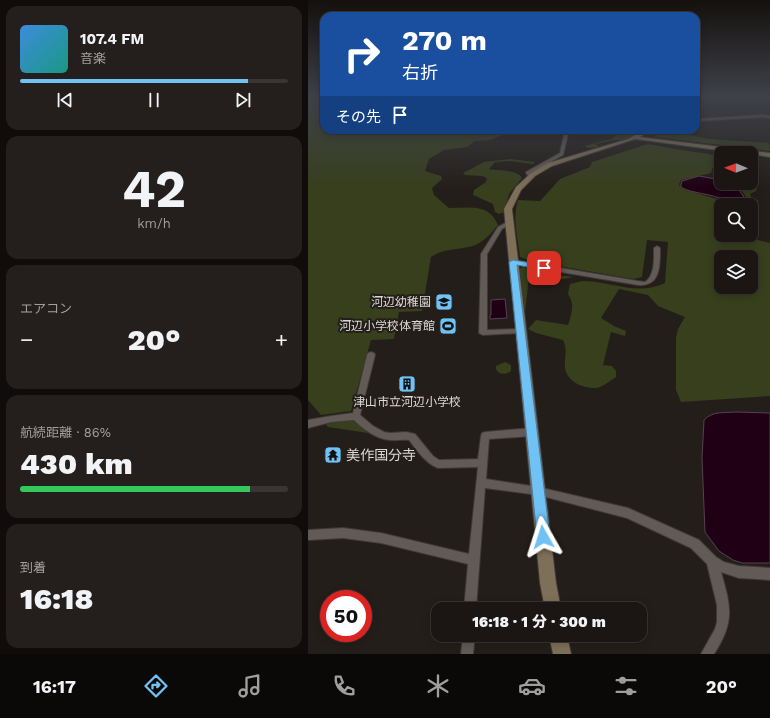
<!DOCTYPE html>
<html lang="ja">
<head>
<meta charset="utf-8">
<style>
  body { margin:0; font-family:"Work Sans","Noto Sans JP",sans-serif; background:#241f1d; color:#f1f3f6; height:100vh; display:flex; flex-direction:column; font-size:15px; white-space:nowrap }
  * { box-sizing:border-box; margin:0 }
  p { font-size:13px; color:#a09fa0 }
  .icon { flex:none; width:22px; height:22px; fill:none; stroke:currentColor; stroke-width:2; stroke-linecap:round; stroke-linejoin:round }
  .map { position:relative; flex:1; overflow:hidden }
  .drawer { display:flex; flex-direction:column; gap:6px; padding:6px; background:#0f0c0b; width:308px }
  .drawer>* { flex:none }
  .banner { position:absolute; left:12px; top:12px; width:380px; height:122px; border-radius:12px; box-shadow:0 2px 10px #0003,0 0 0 1px #393534; background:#1a4fa0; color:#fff; overflow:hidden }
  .needle { width:26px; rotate:271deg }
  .controls { position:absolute; left:406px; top:146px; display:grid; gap:8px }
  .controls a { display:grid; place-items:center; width:44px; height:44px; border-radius:8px; background:#1b1614; box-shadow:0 2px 10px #0003,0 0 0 1px #393534; font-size:20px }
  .speed { position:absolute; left:12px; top:590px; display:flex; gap:8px; font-size:20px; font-weight:700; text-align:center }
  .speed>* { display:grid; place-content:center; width:52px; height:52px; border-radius:50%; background:#1b1614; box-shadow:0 2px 10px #0003,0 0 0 1px #393534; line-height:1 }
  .speed .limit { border:6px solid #d22; background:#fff; color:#111 }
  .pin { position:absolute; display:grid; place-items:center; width:34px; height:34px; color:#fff; margin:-17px; border-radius:8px; box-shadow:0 2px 6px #0006 }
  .me { position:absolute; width:44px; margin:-22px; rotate:354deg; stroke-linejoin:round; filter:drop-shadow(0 0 3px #0008) }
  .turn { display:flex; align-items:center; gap:14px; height:84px; padding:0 16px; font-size:18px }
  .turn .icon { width:52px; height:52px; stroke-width:2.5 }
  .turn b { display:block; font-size:28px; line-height:34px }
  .then { display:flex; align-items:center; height:38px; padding:0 16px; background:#0003; gap:8px; font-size:15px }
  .big { font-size:30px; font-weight:800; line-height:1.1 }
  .drawer .tile { flex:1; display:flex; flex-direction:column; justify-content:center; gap:6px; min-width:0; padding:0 14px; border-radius:12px; background:#241f1d }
  .drawer .dial { align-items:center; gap:0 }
  .dial b { font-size:52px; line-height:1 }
  .song { display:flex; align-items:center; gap:12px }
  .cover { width:48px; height:48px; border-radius:6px; background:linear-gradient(135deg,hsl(210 70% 55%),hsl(170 70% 35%)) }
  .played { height:4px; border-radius:2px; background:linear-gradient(90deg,#70c1f4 85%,#393534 85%) }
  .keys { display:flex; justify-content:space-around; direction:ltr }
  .heat { display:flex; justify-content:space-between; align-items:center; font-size:22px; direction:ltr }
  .charge { height:6px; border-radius:3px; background:linear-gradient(90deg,#34c759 86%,#393534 0) }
  .trip { position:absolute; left:123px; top:602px; width:216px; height:40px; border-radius:12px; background:#1b1614; box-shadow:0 2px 10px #0003,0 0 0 1px #393534; font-weight:800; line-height:40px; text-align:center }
  .tabs { display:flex; height:64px; justify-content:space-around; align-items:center; background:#0b0908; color:#a09fa0 }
  .tabs .icon { width:28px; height:28px }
  .tabs .current { color:#70c1f4 }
  .tabs b { font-size:18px; color:#f1f3f6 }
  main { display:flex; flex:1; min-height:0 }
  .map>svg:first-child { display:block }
  .green { fill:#373f1d; fill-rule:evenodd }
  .water { fill:#1f0015; stroke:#58414f }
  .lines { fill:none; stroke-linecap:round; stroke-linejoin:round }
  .street-casing { stroke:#3f3a37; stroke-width:2 }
  .secondary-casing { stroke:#3f3a37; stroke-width:2 }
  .street { fill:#615a56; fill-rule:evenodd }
  .secondary { fill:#7e7058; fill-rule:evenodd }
  .route { fill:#70c1f4; stroke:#497d9f }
  .labels { text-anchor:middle; stroke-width:4; stroke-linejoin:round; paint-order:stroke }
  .poi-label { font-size:12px; fill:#dcd8d6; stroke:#241e1a; text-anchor:end }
  .near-poi-label { font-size:14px; fill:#dcd8d6; stroke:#241e1a; text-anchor:start }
</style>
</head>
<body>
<main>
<section class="drawer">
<div class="tile">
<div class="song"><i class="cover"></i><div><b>107.4 FM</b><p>音楽</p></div></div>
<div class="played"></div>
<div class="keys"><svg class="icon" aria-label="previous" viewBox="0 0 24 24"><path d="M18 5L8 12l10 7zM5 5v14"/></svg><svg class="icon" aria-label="pause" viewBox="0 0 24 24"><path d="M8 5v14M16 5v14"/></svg><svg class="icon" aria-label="next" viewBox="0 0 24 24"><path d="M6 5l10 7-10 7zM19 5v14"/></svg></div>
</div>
<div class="tile dial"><b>42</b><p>km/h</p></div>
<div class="tile"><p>エアコン</p>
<div class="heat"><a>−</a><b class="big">20°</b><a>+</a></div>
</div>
<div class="tile"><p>航続距離 · 86%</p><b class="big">430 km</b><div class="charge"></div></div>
<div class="tile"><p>到着</p><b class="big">16:18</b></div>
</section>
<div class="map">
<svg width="462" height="654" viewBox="0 0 462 654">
  <rect width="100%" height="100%" fill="#241e1a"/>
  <!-- green -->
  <path class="green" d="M0 97H16V130H206L183 140 167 141 159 147 136 150 121 159 117 171 133 176 134 179 124 188 126 195 141 208C161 208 181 203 190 225 182 235 173 245 160 247 146 250 135 249 123 257L114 311 91 312 86 339 63 340 43 411 13 415 0 400Z
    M318 130H336L317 140H306L288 144 291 147 281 148 276 146 303 139Z
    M366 132 401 139 461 143 462 151 347 137V135Z
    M340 144 373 150 401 154 408 156 403 173 373 180 371 184 372 187 377 190 416 201 418 205H413V235H443L442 238 462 243V396L373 402 368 390V338L370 329 377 317 350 306 340 295 311 289 293 318 306 326 318 331 317 336 303 332 295 365 304 366 308 371V377C303 380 295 387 289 388 276 389 259 382 257 368 256 357 260 350 255 340L228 333 220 329 228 320 260 325C264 312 267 305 260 294L262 284C267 283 272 281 277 281 305 282 330 296 357 283L360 242 339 240 334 277 325 279 222 261 212 257C210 238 204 219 210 200L232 201 252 179 282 167 284 162ZM413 257H443V287H413Z
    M202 159 227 162 225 164 202 161 187 162 181 169C190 171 209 169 214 178L201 194 196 212 191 214 187 212 185 204 165 195 166 190 178 182 179 178 174 176 157 175 155 173 176 162Z
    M443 181 450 184 448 191 442 194 444 199 450 200 443 233V205H441L442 202 428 183H443Z
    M215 267 249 272 250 275 265 277 255 279 221 276 216 322 210 269Z
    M197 362 203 365V371C198 375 191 375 188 369V366Z
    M44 419 62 431 60 433 20 427 18 425 20 423Z"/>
  <!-- water -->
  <path class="water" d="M391 176 413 180V183H426L440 203 439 205H420C414 193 385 195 373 187V184L374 181Z
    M197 299 199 318 182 319V316L183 315V300Z
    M428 412 462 413V563H434L425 560 411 551 397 532 394 458 396 420C404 411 416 413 428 412Z"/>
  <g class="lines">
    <!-- street casing -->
    <g class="street-casing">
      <path id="street" d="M456 115 462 116V118L456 117 388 121V119Z
        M257 130H261L255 155 223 173 225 176 221 177 218 173V172L252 153Z
        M201 221 204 223 194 229 179 254V330L212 329 216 331 212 333 175 335 171 333 173 254 190 227Z
        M349 246 352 248C352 265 353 287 330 285L205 264 202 262 205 260 330 281 337 282C347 276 346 258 346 248Z
        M63 352 66 353 67 355 52 415 65 426 76 432 82 433 98 432 107 434 125 456 131 460 170 459 173 436 174 433 177 432 224 428 227 429 228 432 227 435 224 436 181 439 178 479 230 487 320 508 391 540 408 557 416 562 431 566 462 568V580L431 578 413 572C423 607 427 622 406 654H393L407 629 409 622V605L399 564 383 548 319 518 230 495 177 488 168 609H156L160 564 73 543 35 538 0 540V530L35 528 73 533 161 554 170 467 130 468C117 463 109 450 101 440 94 439 88 441 82 440 68 439 55 429 46 420L23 422 0 428V420L23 416 45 413 59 355 60 353Z
        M155 635H167L165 654H153Z"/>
    </g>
    <!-- secondary casing -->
    <g class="secondary-casing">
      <path id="secondary" d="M336 130H343L332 137 462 153V157L443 154V153H432L327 139 244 166 227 176 213 190 204 209 248 583 253 609H237L232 583 196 209 208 187 223 173 240 163 320 139Z
        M241 635H259L263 654H245Z"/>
    </g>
    <!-- street -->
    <use href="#street" class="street"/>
    <!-- secondary -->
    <use href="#secondary" class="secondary"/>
  </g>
  <!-- sky -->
  <linearGradient id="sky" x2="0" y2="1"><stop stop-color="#14100e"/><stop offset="0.51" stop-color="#3f4149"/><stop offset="1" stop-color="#3f4149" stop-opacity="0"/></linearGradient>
  <rect width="462" height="189" fill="url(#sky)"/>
  <!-- route -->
  <path class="route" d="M205 260 236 265 240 268 236 270 209 265 242 537 240 541 235 543 231 541 229 537 201 262Z"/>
  <!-- icons -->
  <defs>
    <g id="school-square" transform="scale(0.9)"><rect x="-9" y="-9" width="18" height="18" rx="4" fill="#70c1f4" stroke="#241e1a"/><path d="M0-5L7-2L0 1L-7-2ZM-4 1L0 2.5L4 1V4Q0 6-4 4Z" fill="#111"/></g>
    <g id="stadium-square" transform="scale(0.9)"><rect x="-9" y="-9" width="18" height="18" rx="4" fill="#70c1f4" stroke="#241e1a"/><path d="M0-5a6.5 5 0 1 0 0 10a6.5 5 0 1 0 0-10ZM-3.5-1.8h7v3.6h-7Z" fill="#111"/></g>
    <g id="building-square" transform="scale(0.9)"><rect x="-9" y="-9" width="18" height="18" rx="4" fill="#70c1f4" stroke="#241e1a"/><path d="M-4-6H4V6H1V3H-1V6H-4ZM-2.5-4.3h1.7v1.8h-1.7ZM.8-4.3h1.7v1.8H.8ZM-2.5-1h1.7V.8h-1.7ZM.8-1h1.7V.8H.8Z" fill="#111"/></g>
    <g id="temple-square" transform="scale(0.9)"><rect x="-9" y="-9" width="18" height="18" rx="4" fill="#70c1f4" stroke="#241e1a"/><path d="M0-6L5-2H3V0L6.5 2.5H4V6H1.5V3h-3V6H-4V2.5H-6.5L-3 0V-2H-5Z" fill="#111"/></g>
  </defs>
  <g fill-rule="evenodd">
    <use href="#school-square" x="136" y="302"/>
    <use href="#stadium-square" x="140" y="326"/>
    <use href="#building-square" x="99" y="384"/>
    <use href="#temple-square" x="25" y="455"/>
  </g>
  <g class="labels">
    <!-- poi labels -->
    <g class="poi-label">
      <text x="123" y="306">河辺幼稚園</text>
      <text x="127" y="330">河辺小学校体育館</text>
      <text x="99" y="406" text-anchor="middle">津山市立河辺小学校</text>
    </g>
    <!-- near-poi labels -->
    <g class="near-poi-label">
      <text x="38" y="460">美作国分寺</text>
    </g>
  </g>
</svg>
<div class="controls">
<a><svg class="needle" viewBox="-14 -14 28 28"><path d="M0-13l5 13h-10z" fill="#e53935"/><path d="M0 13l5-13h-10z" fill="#a09fa0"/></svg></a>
<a><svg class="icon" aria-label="search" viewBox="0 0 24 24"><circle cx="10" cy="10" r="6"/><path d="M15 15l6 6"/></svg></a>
<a><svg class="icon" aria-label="layers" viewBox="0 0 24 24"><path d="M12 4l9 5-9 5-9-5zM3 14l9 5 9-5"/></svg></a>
</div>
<div class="speed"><div class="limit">50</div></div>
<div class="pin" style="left:236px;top:268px;background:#d93025"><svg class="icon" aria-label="arrive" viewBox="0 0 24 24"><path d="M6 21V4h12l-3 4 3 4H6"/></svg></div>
<svg class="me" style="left:235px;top:537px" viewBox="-20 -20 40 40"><path d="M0-17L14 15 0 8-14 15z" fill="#70c1f4" stroke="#fff" stroke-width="4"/></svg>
<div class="trip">16:18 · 1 分 · 300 m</div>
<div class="banner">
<div class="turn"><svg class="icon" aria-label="right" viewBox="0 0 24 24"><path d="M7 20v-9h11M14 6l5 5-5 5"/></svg><div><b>270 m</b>右折</div></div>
<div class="then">その先<svg class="icon" aria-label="arrive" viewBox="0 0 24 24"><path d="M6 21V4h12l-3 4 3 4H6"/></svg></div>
</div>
</div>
</main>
<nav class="tabs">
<b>16:17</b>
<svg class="icon current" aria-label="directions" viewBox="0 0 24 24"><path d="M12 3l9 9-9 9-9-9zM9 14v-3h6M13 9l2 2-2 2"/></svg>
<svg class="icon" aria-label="music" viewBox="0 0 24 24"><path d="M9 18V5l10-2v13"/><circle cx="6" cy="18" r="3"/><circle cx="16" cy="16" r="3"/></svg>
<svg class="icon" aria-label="phone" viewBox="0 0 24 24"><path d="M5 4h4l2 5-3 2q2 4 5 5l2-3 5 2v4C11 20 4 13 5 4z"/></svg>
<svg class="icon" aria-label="climate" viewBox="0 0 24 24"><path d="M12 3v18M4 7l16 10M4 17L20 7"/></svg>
<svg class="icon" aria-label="car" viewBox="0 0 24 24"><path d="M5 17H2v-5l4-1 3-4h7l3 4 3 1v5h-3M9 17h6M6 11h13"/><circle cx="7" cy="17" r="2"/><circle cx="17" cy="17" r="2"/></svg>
<svg class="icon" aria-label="filters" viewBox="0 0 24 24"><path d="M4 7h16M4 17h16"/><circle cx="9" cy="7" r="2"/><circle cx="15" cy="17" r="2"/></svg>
<b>20°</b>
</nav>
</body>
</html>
